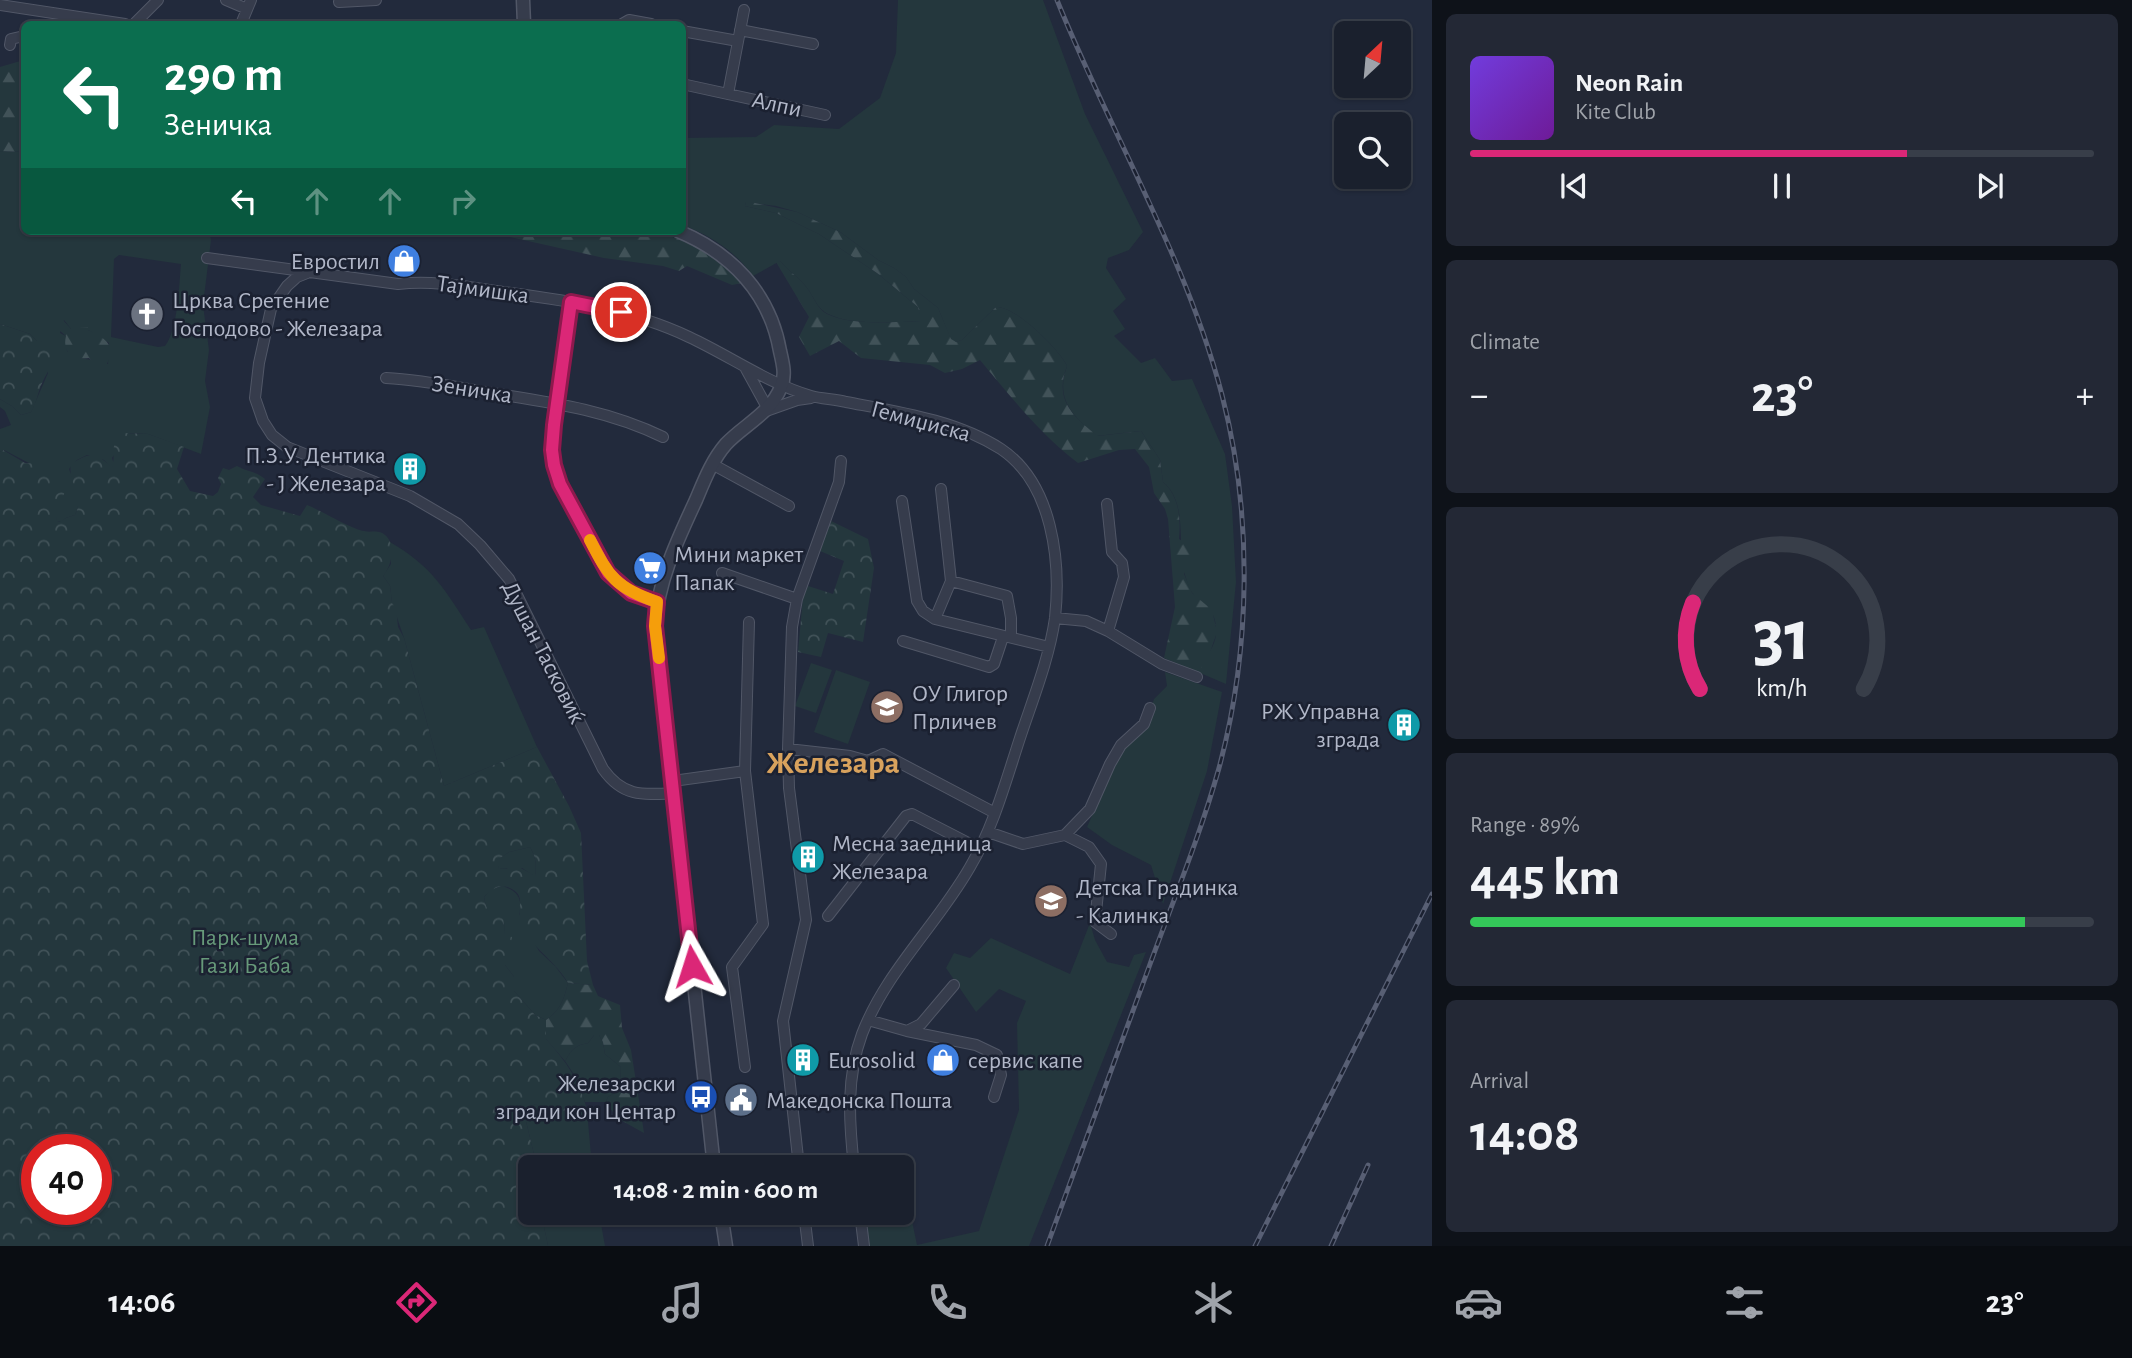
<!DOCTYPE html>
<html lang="en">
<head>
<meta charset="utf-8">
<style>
  body { margin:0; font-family:"Alegreya Sans",sans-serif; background:#232835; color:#f1f3f6; height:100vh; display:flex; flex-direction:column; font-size:26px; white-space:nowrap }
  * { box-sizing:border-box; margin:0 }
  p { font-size:23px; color:#9fa3aa }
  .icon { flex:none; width:38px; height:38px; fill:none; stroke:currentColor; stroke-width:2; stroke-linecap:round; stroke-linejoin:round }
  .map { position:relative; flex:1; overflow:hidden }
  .panel { display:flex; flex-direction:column; gap:14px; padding:14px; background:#0e1219; width:700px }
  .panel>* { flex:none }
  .guide { position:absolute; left:21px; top:21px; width:665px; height:214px; border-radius:10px; box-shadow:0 2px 5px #0004,0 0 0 2px #383e49; background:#0b6e4f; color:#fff; overflow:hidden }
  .needle { width:46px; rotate:26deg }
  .controls { position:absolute; left:1334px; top:21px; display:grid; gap:14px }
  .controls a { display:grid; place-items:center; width:77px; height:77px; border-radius:10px; background:#1a202d; box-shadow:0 2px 5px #0004,0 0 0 2px #383e49; font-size:35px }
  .speed { position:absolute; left:21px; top:1134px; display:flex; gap:14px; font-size:35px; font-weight:700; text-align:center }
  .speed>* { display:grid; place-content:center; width:91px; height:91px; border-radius:50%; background:#1a202d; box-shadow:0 2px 5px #0004,0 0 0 2px #383e49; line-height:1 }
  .speed .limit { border:10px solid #d22; background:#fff; color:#111 }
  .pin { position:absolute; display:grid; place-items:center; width:60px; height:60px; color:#fff; margin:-30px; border:4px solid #fff; border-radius:50%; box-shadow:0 2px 7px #0007 }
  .me { position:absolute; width:77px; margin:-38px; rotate:354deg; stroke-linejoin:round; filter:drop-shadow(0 0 5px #0008) }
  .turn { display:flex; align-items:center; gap:24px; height:147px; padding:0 28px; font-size:32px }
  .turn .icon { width:91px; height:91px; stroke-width:2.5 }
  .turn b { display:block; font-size:49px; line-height:60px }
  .lanes { display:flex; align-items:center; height:66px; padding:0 28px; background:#0003; justify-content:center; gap:35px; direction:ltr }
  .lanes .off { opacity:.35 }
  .big { font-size:52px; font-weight:700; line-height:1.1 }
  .panel .tile { flex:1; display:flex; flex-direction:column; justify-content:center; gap:10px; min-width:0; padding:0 24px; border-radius:10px; background:#232835 }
  .panel .dial { align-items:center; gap:0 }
  .dial svg { height:182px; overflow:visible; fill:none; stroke:#383e49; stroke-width:7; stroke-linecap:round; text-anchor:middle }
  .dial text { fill:#f1f3f6; stroke:none }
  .song { display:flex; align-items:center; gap:21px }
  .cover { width:84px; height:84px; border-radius:10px; background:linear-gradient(135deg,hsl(260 70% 55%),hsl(280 70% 35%)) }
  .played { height:7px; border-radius:4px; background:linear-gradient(90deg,#db2777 70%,#383e49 70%) }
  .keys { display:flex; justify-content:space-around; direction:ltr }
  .heat { display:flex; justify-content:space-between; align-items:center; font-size:38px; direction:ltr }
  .charge { height:10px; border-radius:5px; background:linear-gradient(90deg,#34c759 89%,#383e49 0) }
  .trip { position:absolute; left:518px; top:1155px; width:396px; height:70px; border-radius:10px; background:#1a202d; box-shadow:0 2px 5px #0004,0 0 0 2px #383e49; font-weight:700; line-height:70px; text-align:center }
  .tab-bar { display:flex; height:112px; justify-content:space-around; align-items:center; background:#0a0d12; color:#9fa3aa }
  .tab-bar .icon { width:49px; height:49px }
  .tab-bar .on { color:#db2777 }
  .tab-bar b { font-size:32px; color:#f1f3f6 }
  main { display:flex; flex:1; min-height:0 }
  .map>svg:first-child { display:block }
  .grass { fill:#24373d; fill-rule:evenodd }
  .forest { fill:url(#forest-firs) }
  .park { fill:url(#park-crowns); fill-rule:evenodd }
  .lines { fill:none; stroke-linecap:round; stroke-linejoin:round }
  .minor-casing { stroke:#515767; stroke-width:12 }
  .tertiary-casing { stroke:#515767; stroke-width:15 }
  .minor { stroke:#363c4c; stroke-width:10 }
  .tertiary { stroke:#363c4c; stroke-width:12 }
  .rail-casing { stroke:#585f74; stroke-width:5 }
  .rail { stroke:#1b2131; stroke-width:2.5; stroke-dasharray:8; stroke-linecap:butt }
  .route-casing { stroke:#8e194d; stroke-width:18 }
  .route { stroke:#db2777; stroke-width:12 }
  .slow { stroke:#f59e0b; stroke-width:12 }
  .labels { text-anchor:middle; stroke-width:5; stroke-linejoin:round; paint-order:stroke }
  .street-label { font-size:24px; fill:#b1b7c8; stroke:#1b2131 }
  .poi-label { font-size:24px; fill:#b1b7c8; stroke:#1b2131; text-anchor:start }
  .park-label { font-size:24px; fill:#679a7a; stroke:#1b2131 }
  .district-label { font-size:32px; font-weight:bold; fill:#d8a25d; stroke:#1b2131 }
</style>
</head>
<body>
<main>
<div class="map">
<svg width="1432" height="1246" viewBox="0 0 1432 1246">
  <defs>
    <pattern id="forest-firs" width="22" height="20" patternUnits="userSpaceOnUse" patternTransform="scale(1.75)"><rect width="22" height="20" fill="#24373d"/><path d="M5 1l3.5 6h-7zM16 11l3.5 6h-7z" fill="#415258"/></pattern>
    <pattern id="park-crowns" width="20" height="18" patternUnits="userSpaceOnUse" patternTransform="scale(1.75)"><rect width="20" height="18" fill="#24373d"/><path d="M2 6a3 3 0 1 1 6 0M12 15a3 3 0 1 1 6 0" fill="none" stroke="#415258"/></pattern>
  </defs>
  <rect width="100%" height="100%" fill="#222a3c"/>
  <!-- grass -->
  <path class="grass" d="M898 0H1043L1085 114 1143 232 1129 250 1108 258 1106 268 1126 299 1113 311 1125 329 1114 336 1141 363 1155 358 1172 381 1192 379 1225 454 1232 506 1236 582 1226 684 1193 670C1204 661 1217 646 1216 630 1216 609 1205 608 1194 595 1189 590 1187 581 1185 575 1176 545 1189 504 1163 482L1160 460 1141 431 1097 436C1072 416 1055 399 1067 366 1059 349 1014 305 996 307L962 340 956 342 951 340 938 308 914 289 906 277 894 268 878 260 840 232 797 212 776 206 746 202 745 206 776 213 819 234 877 273 918 307 922 321C895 322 852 326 828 314 817 309 814 297 807 288 799 277 789 272 780 261L753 276C735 251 711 236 683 225L682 138 756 137 774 125 839 129 880 98 896 53Z
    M0 151 24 152V231H209L211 240 203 305 209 350 205 381 210 407 201 454 148 434 129 433 112 458 114 464 112 468 104 460 87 455 77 460 69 469C75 484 83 501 75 515L66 518 61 522 57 521C56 515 56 502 61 498L44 471 4 450 0 452V429L11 425 5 411 0 407V399L12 406 21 415 31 412 48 373 42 341H37L30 334 0 324ZM119 255 181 264C179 285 178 330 165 346L158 347 111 337 114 259ZM64 320 71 329 88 330 109 343 108 364C93 359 79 360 67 351L66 336 60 333Z
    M390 542C433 567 445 590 471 630L484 627 537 747 444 786 404 638 392 603 390 586 383 576 391 564Z
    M811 663 832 670 816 713 795 706Z
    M836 670 870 682 848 744 814 732Z
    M1165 672 1222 692 1207 771 1163 904 1151 865 1112 845 1087 827 1121 751 1144 730 1154 699 1167 686Z
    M530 847C536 857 537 865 535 877L522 868 499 869 496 860 509 852Z
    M503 886C518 891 523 899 519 914L539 951 555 966 568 983C564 999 561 1010 546 1020L535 1015 514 991V977L505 965 504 923 490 913 486 907 484 897 491 889Z
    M1090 923 1095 940 1107 962 1129 967 1134 955 1146 952 1029 1246H869L867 1225 912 1221 917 1245 979 1231 1019 1110 1017 1023 1026 1001 999 989 976 1012 946 968 954 953 970 958 991 938 1070 974Z
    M594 1035H599L603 1042 605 1054 621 1067 620 1090 608 1097 606 1102H585L573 1073 565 1061C571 1050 575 1045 588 1043Z
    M536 1104 543 1111 587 1110 592 1167H537L523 1109Z
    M541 1213H599L605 1246H548Z"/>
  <!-- forest -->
  <path class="forest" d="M24 60V152L0 151V67Z
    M746 201 797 212 840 232 878 260 894 268 906 277 914 289 938 308 951 339 956 342 962 340 996 307C1014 305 1059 349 1067 366 1054 399 1072 416 1098 436L1141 431 1160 460 1163 482C1179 496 1181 518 1179 539L1195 549 1184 574 1192 593 1212 610 1217 632 1208 658 1201 668 1193 670 1164 658 1175 607 1168 519 1165 509 1154 493 1149 467 1135 449 1119 450 1078 463C1040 434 1011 397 980 360L962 369 945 373 930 365 861 358 839 341 810 356 799 337 809 317 776 262 780 261C789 272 799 277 807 288 814 297 817 309 827 314 852 326 894 322 921 321L918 307 877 273 819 234 776 213 745 206Z
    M484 231H654L684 241 705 251 724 264 742 283 732 285 687 266 679 271 663 266 604 258Z
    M62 319 71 329 88 327V330C105 338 117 344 106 366H97L89 358C73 360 62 353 66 336L58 329V321Z
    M568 983 593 985 598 996 620 1005 622 1028 631 1050 644 1133 617 1118 606 1102 608 1097 620 1090 621 1067 605 1054 603 1042 599 1035H594L588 1043C575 1045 571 1050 565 1061L546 1039V1020C561 1010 564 999 568 983Z"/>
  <!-- park -->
  <path class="park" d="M0 324 30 334 37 341C46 341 53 342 58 351 55 363 48 370 43 381 38 391 37 402 31 412L21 415 12 406 0 399Z
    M123 433 148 434 184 447 177 469 190 491 213 496 218 492 221 484 218 478 223 468 229 470 237 466C247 472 256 471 265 479L253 497 261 505 300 516 307 505C320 510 353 530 364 531 371 533 379 529 385 535 397 545 391 567 383 576L390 586 392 603 396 608 398 627 404 638 444 786 537 747 569 806 581 833 587 961 593 985 568 983C555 959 526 945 520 918 517 907 526 897 512 889 501 883 491 889 484 897 487 915 490 910 503 917L505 935 512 937 511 943 507 948 505 965 514 977V991L535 1015 546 1020V1039C565 1060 580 1081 587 1110L543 1111 536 1104 523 1109 537 1167H530V1213H541L548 1246H0V452L3 450 25 463 40 464 44 471 51 472 67 483C65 499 56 501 57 521L60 522 66 518 75 515C85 497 67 482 71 464 91 452 94 452 112 467 117 451 107 450 123 433ZM530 847C536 857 537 865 535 876L512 863 507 869H499L497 860 509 852ZM37 1150H96V1209H37Z
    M831 521 868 539 874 568 863 642 828 633 821 657 798 652 803 597 808 586 833 594 844 561 820 551Z"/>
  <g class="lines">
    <!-- minor casing -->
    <g class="minor-casing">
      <path id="minor" d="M226 0 247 9
        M339 2 376 0
        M0 5 125 24
        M134 24 158 0
        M241 24 251 0
        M622 24 629 20 651 24
        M740 30 813 44
        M682 31 738 41
        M10 45 11 39 24 36
        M682 84 825 115
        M728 94 744 10
        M207 258 398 284C431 280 463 286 496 291 563 300 628 308 689 337 730 356 767 383 811 396 822 399 835 399 846 402 899 412 956 420 1001 449 1053 484 1061 562 1055 618 1049 660 1032 701 1019 741 1005 784 993 828 970 867 937 925 886 971 862 1034 846 1077 849 1122 854 1167
        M307 273 297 277 287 286 271 309 259 363 255 398 263 421 272 435 287 447 410 496 458 524 480 545 509 579 603 769C623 797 642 795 674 793
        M571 302 554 425 552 450 554 465 560 484 609 573 631 593 657 602
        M746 369 768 409
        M386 378C424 380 461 388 498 394 555 403 610 411 663 437
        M766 411 797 400 811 398
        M712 464 789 506
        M902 501 917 601 923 611 935 619 1049 647
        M1107 504 1112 552 1122 563 1124 577 1108 631
        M722 573 797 599
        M951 581 1007 596 1011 618V637
        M1055 618 1086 621 1108 631 1162 664 1197 677
        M935 619 951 581 941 489
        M903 641 989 667 994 664 1003 637
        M788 749 850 756 868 761 883 754 995 813
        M673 781 745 771
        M988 832 1023 844 1065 835 1089 847 1101 864 1095 922 1111 934
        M1065 835 1090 809 1110 764 1121 745 1144 724 1150 708
        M828 916 906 816 912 814 980 849
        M868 1020 907 1031 921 1024 954 985
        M907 1031 976 1045 997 1055 1001 1075 994 1097
        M745 1067 732 967 763 924 745 771 749 622
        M799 1167 783 1021 806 920 789 788 788 749 792 627 797 599 839 482 841 461
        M804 1213 808 1246
        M860 1213 864 1246"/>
    </g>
    <!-- tertiary casing -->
    <g class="tertiary-casing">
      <path id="tertiary" d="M523 0 524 24
        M678 231C731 253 770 293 780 351 783 364 786 375 781 387 770 414 745 424 726 444 712 460 704 481 696 500 677 541 658 580 655 626L714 1167
        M721 1213 726 1246"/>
    </g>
    <!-- minor -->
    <use href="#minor" class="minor"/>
    <!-- tertiary -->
    <use href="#tertiary" class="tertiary"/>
    <!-- rail casing -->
    <g class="rail-casing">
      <path id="rail" d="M1047 1246C1081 1153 1115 1060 1149 967 1173 901 1200 836 1219 768 1251 649 1253 515 1222 395 1186 257 1110 132 1057 0
        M1255 1246 1432 894
        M1331 1246 1368 1165"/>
    </g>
    <!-- rail -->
    <use href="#rail" class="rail"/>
  </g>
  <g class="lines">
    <!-- route casing -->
    <g class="route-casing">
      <path id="route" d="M621 312 571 302 554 425 552 450 554 465 560 484 608 573 631 593 657 602 655 626 692 966"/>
    </g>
    <!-- route -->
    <use href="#route" class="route"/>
    <!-- slow -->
    <path class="slow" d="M590 540C609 577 616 588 657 602L655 626 659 658"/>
  </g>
  <!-- icons -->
  <defs>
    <g id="shop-disc" transform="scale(1.75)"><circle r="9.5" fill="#3f7fe0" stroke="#1b2131"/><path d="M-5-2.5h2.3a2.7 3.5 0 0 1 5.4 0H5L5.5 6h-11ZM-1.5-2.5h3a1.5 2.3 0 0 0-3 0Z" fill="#fff"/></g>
    <g id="church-disc" transform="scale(1.75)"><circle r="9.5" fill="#6b7280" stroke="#1b2131"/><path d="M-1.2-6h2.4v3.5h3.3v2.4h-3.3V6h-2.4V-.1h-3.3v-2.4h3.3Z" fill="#fff"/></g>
    <g id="building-disc" transform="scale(1.75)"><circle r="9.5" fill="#0f9aa8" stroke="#1b2131"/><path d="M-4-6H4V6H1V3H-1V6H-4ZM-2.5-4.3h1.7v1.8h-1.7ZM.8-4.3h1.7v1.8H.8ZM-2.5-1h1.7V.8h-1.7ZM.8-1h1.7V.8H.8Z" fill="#fff"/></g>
    <g id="supermarket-disc" transform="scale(1.75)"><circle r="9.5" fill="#3f7fe0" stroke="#1b2131"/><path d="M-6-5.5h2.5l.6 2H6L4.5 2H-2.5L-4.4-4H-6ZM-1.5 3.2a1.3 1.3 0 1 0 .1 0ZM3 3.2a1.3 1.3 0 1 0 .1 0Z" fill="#fff"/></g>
    <g id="school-disc" transform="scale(1.75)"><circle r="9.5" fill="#8d6e63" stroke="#1b2131"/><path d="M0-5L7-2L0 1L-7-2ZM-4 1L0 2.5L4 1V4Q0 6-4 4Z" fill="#fff"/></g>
    <g id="bus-disc" transform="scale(1.75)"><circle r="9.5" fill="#1a4fb4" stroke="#1b2131"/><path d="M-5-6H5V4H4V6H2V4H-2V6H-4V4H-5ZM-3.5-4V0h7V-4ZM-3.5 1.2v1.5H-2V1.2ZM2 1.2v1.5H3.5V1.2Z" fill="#fff"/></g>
    <g id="civic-disc" transform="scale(1.75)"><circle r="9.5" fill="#5c6f8a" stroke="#1b2131"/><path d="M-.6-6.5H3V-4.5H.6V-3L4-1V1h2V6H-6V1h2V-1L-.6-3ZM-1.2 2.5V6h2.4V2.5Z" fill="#fff"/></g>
  </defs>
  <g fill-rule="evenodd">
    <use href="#shop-disc" x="404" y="261"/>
    <use href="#church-disc" x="147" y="314"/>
    <use href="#building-disc" x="410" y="469"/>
    <use href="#supermarket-disc" x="650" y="568"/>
    <use href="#school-disc" x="887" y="707"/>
    <use href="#building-disc" x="1404" y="725"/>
    <use href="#building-disc" x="808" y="857"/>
    <use href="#school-disc" x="1051" y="901"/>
    <use href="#building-disc" x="803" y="1060"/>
    <use href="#shop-disc" x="943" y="1060"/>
    <use href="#bus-disc" x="701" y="1097"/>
    <use href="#civic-disc" x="741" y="1100"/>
  </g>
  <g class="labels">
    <!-- street labels -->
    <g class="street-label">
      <text transform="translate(777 104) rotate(12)" y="8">Алпи</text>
      <text transform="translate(483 289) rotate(8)" y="8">Тајмишка</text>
      <text transform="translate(472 389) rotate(9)" y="8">Зеничка</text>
      <text transform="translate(921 421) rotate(15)" y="8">Гемиџиска</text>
      <text transform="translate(544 652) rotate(63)" y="8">Душан Тасковиќ</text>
    </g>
    <!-- poi labels -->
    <g class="poi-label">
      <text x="380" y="269" text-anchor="end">Евростил</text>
      <text x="172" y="308">Црква Сретение<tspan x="172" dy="28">Господово - Железара</tspan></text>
      <text x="386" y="463" text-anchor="end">П.З.У. Дентика<tspan x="386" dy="28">- Ј Железара</tspan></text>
      <text x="674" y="562">Мини маркет<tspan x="674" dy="28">Папак</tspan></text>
      <text x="912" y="701">ОУ Глигор<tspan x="912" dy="28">Прличев</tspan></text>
      <text x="1380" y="719" text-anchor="end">РЖ Управна<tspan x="1380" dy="28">зграда</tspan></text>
      <text x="832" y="851">Месна заедница<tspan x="832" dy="28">Железара</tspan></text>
      <text x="1076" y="895">Детска Градинка<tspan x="1076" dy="28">- Калинка</tspan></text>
      <text x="828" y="1068">Eurosolid</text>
      <text x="968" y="1068">сервис капе</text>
      <text x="676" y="1091" text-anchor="end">Железарски<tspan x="676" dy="28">згради кон Центар</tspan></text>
      <text x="766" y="1108">Македонска Пошта</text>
    </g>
    <!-- park labels -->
    <g class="park-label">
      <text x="245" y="945">Парк-шума<tspan x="245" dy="28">Гази Баба</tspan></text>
    </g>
    <!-- district labels -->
    <g class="district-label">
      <text x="833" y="773">Железара</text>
    </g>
  </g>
</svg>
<div class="controls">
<a><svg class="needle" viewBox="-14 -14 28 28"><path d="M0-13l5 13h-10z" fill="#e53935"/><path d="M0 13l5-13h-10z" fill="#9fa3aa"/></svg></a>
<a><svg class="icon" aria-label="search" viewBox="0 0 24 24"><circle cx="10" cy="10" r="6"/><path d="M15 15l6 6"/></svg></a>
</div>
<div class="speed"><div class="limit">40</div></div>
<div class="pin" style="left:621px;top:312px;background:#d93025"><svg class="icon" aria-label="arrive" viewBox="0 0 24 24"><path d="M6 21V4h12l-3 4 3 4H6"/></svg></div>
<svg class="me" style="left:692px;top:966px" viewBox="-20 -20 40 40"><path d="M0-17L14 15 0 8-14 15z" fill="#db2777" stroke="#fff" stroke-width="4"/></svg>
<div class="trip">14:08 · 2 min · 600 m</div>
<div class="guide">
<div class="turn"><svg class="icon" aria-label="left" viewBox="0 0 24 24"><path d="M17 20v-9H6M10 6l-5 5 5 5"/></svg><div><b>290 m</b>Зеничка</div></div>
<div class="lanes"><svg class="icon" aria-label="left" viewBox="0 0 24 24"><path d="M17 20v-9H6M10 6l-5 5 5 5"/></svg><svg class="icon off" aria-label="ahead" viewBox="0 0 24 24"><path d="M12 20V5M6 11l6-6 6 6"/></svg><svg class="icon off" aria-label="ahead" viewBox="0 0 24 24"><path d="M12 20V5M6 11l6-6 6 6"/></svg><svg class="icon off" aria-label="right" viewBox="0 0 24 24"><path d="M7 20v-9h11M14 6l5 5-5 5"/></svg></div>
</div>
</div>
<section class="panel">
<div class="tile">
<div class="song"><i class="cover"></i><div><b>Neon Rain</b><p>Kite Club</p></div></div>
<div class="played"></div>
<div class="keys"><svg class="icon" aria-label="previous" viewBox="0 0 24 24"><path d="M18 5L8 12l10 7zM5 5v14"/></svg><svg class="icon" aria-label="pause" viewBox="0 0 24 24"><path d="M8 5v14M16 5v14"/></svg><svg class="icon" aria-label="next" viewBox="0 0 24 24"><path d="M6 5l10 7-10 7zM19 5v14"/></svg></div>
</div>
<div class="tile"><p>Climate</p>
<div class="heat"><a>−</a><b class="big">23°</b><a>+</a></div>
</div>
<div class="tile dial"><svg viewBox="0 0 100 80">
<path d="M14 69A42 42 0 1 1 86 69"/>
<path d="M14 69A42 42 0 0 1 11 31" stroke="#db2777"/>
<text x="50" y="56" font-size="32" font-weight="700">31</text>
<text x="50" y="72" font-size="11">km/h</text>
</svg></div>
<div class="tile"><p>Range · 89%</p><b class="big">445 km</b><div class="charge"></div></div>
<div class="tile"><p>Arrival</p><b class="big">14:08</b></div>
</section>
</main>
<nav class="tab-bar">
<b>14:06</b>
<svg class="icon on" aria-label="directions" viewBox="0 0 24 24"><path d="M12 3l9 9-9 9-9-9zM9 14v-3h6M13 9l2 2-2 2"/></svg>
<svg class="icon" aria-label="music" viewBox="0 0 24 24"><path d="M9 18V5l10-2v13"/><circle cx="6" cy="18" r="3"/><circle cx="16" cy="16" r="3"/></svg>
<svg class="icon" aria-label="phone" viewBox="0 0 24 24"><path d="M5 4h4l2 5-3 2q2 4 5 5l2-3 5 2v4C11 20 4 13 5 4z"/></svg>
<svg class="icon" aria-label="climate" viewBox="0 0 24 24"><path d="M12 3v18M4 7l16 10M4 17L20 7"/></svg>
<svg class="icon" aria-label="car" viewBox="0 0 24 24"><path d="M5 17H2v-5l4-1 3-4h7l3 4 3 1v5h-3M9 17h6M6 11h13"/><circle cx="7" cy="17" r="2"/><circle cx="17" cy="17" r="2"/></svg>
<svg class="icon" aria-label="filters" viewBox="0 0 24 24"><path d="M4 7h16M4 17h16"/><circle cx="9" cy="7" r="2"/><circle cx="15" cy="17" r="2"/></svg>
<b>23°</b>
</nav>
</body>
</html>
